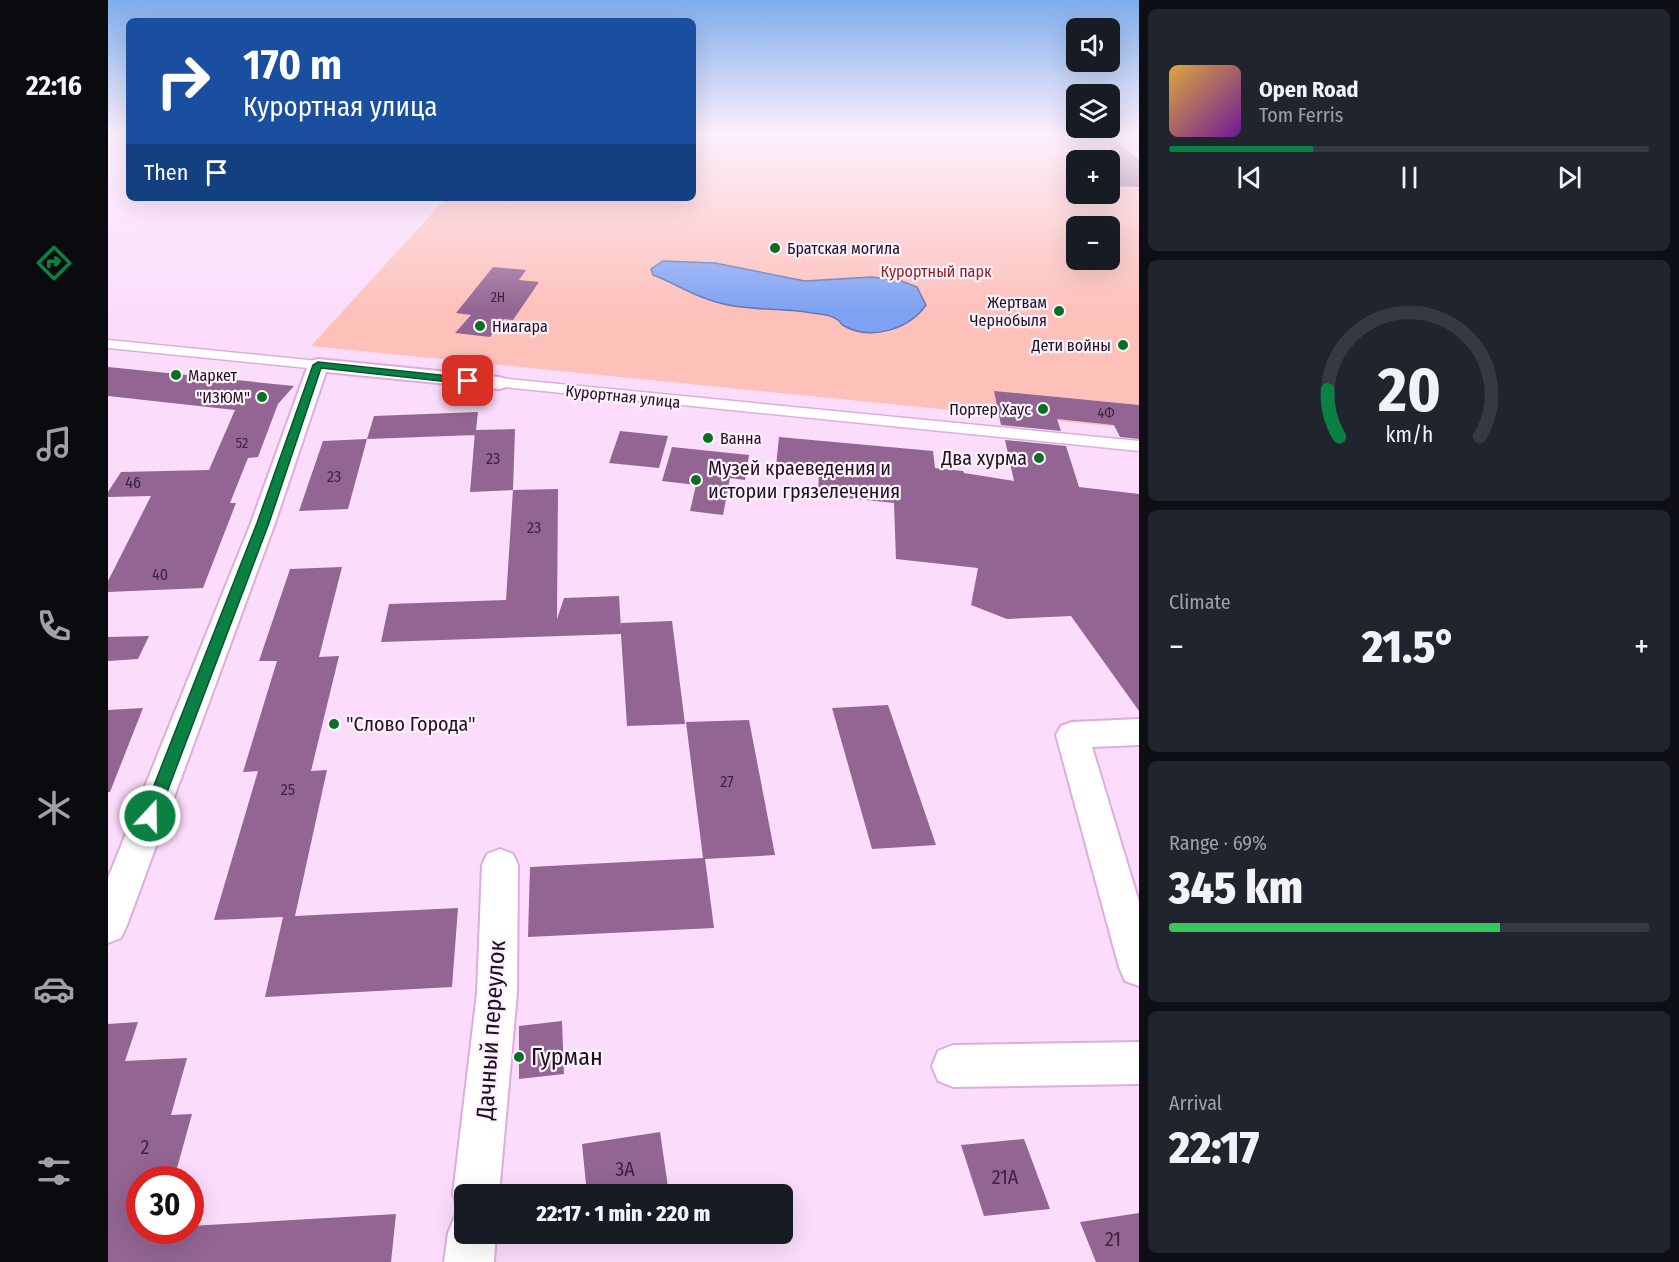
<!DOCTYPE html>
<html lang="en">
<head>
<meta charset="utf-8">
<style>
  body { margin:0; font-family:"Fira Sans Condensed",sans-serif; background:#20242c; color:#f1f3f6; height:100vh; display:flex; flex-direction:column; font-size:22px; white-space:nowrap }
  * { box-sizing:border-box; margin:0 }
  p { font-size:20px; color:#9ea1a6 }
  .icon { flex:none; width:33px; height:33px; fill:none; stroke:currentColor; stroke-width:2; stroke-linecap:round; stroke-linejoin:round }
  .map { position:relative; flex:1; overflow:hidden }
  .sheet { display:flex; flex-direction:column; gap:9px; padding:9px; background:#0d0f14; width:540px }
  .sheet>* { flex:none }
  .top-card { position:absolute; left:18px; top:18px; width:570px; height:183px; border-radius:9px; box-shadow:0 6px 24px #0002; background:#1a4fa0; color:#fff; overflow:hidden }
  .fabs { position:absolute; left:958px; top:18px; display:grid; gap:12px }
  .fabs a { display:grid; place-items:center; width:54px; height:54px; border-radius:9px; background:#171b24; box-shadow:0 6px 24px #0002; font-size:30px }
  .speed { position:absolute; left:18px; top:1166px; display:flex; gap:12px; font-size:30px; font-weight:700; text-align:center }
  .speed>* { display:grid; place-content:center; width:78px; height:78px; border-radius:50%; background:#171b24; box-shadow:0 6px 24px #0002; line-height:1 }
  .speed .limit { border:9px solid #d22; background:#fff; color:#111 }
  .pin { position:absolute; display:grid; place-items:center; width:51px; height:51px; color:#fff; margin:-26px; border-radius:12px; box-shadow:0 3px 9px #0006 }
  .me { position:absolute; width:66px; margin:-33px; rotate:21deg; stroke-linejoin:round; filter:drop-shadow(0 0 4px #0008) }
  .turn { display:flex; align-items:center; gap:21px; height:126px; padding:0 18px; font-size:27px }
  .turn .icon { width:78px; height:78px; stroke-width:2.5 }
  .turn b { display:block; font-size:42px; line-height:51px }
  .then { display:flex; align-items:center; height:57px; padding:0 18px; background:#0003; gap:12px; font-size:22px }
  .big { font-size:45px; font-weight:800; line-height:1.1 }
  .sheet .card { flex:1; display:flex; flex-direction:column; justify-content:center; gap:9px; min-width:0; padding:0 21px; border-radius:9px; background:#20242c }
  .sheet .dial { align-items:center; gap:0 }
  .dial svg { height:156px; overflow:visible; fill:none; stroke:#363941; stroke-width:7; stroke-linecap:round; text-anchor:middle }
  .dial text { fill:#f1f3f6; stroke:none }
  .song { display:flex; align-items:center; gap:18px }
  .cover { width:72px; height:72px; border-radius:9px; background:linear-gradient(135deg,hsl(40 70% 55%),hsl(280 70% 35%)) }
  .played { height:6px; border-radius:3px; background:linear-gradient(90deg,#0b8043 30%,#363941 30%) }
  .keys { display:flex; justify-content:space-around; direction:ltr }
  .heat { display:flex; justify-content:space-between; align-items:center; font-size:33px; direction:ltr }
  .charge { height:9px; border-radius:4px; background:linear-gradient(90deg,#34c759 69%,#363941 0) }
  .trip { position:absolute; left:346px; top:1184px; width:339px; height:60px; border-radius:9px; background:#171b24; box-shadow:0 6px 24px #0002; font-weight:800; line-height:60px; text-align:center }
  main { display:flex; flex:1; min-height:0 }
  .tab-bar { display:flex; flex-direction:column; width:108px; justify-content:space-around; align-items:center; background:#090b0e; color:#9ea1a6 }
  .tab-bar .icon { width:42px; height:42px }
  .tab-bar .selected { color:#0b8043 }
  .tab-bar b { font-size:27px; color:#f1f3f6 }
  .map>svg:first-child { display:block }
  .green { fill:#fec1ba; fill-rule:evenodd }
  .water { fill:#7fa2f3; stroke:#6276b4; stroke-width:1.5 }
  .building { fill:#926593 }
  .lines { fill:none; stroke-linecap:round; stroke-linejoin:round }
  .pedestrian-casing { stroke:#ddadde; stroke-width:3 }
  .minor-casing { stroke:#ddadde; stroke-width:4 }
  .pedestrian { fill:#fff; fill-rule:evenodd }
  .minor { fill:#fff; fill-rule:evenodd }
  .route { fill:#0b8043; stroke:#07532c; stroke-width:1.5 }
  .poi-dot { fill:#077021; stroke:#fcf1fc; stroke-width:2 }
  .labels { text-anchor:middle; stroke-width:4.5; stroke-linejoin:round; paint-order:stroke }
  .far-number-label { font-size:14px; fill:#3c243e }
  .far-poi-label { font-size:16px; fill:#200e21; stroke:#fcf1fc; text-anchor:start }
  .far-park-label { font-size:16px; fill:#972021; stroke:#fcf1fc }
  .far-street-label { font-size:16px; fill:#200e21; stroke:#fcf1fc }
  .number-label { font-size:16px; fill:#3c243e }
  .poi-label { font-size:20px; fill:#200e21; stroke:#fcf1fc; text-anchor:start }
  .near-number-label { font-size:20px; fill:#3c243e }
  .near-street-label { font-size:24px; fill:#200e21; stroke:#fcf1fc }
  .near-poi-label { font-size:24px; fill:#200e21; stroke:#fcf1fc; text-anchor:start }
</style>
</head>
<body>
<main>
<nav class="tab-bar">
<b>22:16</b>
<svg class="icon selected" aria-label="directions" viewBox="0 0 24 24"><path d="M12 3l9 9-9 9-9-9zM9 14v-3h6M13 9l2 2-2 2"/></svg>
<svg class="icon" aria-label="music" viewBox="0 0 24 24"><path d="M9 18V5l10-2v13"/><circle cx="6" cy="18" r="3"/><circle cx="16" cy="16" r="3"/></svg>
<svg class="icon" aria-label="phone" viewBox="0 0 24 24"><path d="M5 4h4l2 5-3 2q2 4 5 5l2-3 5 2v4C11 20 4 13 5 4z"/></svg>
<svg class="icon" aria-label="climate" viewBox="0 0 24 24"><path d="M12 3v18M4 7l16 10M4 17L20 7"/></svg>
<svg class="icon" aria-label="car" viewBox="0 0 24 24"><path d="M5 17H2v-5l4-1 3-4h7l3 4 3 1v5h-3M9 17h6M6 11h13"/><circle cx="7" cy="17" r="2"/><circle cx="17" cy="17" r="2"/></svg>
<svg class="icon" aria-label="filters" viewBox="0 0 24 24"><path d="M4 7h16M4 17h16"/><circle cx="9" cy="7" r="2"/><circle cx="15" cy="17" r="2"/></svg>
</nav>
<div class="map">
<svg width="1031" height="1262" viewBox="0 0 1031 1262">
  <rect width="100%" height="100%" fill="#fbddfb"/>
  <!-- green -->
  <path class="green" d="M585 134H1031V429L203 346 338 198H585ZM969 160H1002V194H969ZM969 226H1002V260H969Z"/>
  <!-- water -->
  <path class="water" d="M555 261 607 263 697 281 763 277 791 280 809 287 818 305C801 329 764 341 736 326 734 325 732 322 730 320 723 314 712 314 704 313 669 307 633 312 599 299 581 293 564 282 545 275L543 269Z"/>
  <!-- building -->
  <path class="building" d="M1002 136 1031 160V187L1002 186Z
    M385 267 418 270 411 280 431 282 405 320 396 319 382 337 347 333 363 315 348 313Z
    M0 367 186 386 170 404 150 457 140 458 122 503H128L95 588 0 592V581L43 496 0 497V492L13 472 101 470 127 410 0 396Z
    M886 391 1031 405V439L1012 437 1006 425 949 419 953 431 893 425Z
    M370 412 368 430 407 429 405 490 362 492 367 432V435L259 439 266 416Z
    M512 431 560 436 551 468 501 463Z
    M671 437 825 451 827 468 855 471 856 473 906 481 897 440 958 446 971 487 1031 494V711L963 616 899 619 863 605 870 568 788 559 786 503 710 495 711 470 668 466Z
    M259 439 240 509 191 511 215 441Z
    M564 447 641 455 637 480 622 478 615 515 582 511 588 485 554 481Z
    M450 489 449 619 456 598 511 596 513 628V623L564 621 577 724 519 726 513 634 273 642 281 604 398 600 405 490Z
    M234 567 211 657 231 656 203 771 219 770 187 916 350 908 344 987 157 997 175 917 106 920 150 771 135 772 169 661H151L182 569Z
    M41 636 30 659 0 661V637Z
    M780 705 828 845 764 849 724 708Z
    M35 708 2 792H0V710Z
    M641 720 667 855 597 859 606 928 420 937 422 867 595 858 578 722Z
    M454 1021 456 1074 411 1079V1026Z
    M30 1022 17 1061 79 1058 63 1115 84 1114 66 1179H32V1230H82V1226L288 1214 283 1262H0V1024Z
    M552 1132 561 1194H479L474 1144Z
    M916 1139 942 1209 876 1216 853 1145Z
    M1031 1213V1262H988L972 1222Z"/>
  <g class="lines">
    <!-- pedestrian casing -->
    <g class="pedestrian-casing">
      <path id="pedestrian" d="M0 340 210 361 217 365 210 369 0 348Z
        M391 378 1031 441V451L386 386 383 383 386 380Z"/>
    </g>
    <!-- minor casing -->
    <g class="minor-casing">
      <path id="minor" d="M210 359 391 377 398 379 401 383 398 387 391 389 218 372 167 523 19 925 13 938 0 943V878L143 523 200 365 203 361Z
        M1031 719V745L984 747 1031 902V986L1017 981 1011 967 948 735 953 726 964 722Z
        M392 849 405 854 410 865 409 993 391 1194H357V1233H388L386 1262H336L340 1233 347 1216 356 1212 351 1211 345 1194 369 993 374 865 379 854Z
        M1031 1042V1084L845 1087 830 1081 824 1066 830 1051 845 1045Z"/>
    </g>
    <!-- pedestrian -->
    <use href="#pedestrian" class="pedestrian"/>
    <!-- minor -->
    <use href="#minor" class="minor"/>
  </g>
  <!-- sky -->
  <linearGradient id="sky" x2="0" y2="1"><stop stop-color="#7eadec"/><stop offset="0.43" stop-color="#fdf0fd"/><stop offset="1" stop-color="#fdf0fd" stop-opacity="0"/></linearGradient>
  <rect width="1031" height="310" fill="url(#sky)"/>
  <!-- route -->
  <path class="route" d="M210 362 360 378 365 381 360 384 213 368 161 523 50 816 48 821 42 823 36 821 34 816 149 523 205 365Z"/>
  <!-- markers -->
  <g class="poi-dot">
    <circle cx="667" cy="248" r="6"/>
    <circle cx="951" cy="311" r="6"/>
    <circle cx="372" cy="326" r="6"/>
    <circle cx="1015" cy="345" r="6"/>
    <circle cx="68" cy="375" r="6"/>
    <circle cx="154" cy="397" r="6"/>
    <circle cx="935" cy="409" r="6"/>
    <circle cx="600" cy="438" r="6"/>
    <circle cx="931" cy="458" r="6"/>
    <circle cx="588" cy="480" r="6"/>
    <circle cx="226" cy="724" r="6"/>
    <circle cx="411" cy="1057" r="6"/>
  </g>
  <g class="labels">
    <!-- far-number labels -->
    <g class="far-number-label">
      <text x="390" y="302">2Н</text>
      <text x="998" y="418">4Ф</text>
      <text x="134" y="448">52</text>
    </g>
    <!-- far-poi labels -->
    <g class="far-poi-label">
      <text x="679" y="254">Братская могила</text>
      <text x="939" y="308" text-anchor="end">Жертвам<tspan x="939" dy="18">Чернобыля</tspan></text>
      <text x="384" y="332">Ниагара</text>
      <text x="1003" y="351" text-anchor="end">Дети войны</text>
      <text x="80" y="381">Маркет</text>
      <text x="142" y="403" text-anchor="end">"ИЗЮМ"</text>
      <text x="923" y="415" text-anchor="end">Портер Хаус</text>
      <text x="612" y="444">Ванна</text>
    </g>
    <!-- far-park labels -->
    <g class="far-park-label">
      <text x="828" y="277">Курортный парк</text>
    </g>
    <!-- far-street labels -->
    <g class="far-street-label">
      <text transform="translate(515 396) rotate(6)" y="6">Курортная улица</text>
    </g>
    <!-- number labels -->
    <g class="number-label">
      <text x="385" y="464">23</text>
      <text x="226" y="482">23</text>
      <text x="25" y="488">46</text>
      <text x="426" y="533">23</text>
      <text x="52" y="580">40</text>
      <text x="619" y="787">27</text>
      <text x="180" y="795">25</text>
    </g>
    <!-- poi labels -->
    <g class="poi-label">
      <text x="919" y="465" text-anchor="end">Два хурма</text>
      <text x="600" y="475">Музей краеведения и<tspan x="600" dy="23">истории грязелечения</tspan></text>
      <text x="238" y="731">"Слово Города"</text>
    </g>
    <!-- near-number labels -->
    <g class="near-number-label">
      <text x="37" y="1154">2</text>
      <text x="517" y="1176">3А</text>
      <text x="897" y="1184">21А</text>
      <text x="1005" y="1246">21</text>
    </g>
    <!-- near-street labels -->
    <g class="near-street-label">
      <text transform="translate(383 1030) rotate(-86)" y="8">Дачный переулок</text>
    </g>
    <!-- near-poi labels -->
    <g class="near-poi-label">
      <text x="423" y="1065">Гурман</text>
    </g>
  </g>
</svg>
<div class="fabs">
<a><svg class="icon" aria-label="sound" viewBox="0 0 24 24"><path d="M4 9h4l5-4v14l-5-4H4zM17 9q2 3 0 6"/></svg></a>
<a><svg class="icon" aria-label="layers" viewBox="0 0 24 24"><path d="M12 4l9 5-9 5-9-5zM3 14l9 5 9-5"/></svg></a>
<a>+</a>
<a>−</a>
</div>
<div class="speed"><div class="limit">30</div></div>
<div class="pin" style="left:360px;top:381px;background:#d93025"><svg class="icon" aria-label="arrive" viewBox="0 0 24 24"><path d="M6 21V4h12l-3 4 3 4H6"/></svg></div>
<svg class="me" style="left:42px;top:816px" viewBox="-20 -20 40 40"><circle r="17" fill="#0b8043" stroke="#fff" stroke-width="3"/><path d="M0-11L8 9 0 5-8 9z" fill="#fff"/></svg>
<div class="trip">22:17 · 1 min · 220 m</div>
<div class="top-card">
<div class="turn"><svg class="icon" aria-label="right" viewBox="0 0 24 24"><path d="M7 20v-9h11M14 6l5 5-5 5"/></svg><div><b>170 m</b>Курортная улица</div></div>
<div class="then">Then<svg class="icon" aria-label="arrive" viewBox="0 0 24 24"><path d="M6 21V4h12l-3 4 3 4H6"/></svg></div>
</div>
</div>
<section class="sheet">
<div class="card">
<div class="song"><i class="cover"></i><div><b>Open Road</b><p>Tom Ferris</p></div></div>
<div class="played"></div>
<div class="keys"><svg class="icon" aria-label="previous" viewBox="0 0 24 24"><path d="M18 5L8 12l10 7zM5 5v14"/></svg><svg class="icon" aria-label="pause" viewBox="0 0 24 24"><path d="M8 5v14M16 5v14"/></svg><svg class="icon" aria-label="next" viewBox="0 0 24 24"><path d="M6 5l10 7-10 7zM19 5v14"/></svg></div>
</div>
<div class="card dial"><svg viewBox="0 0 100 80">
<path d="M14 69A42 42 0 1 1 86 69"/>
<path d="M14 69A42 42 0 0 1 8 45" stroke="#0b8043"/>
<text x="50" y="56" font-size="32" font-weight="700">20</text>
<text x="50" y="72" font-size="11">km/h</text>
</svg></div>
<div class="card"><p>Climate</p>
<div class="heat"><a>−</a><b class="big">21.5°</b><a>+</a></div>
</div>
<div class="card"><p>Range · 69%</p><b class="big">345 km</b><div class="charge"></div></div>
<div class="card"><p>Arrival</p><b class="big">22:17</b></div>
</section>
</main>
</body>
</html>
